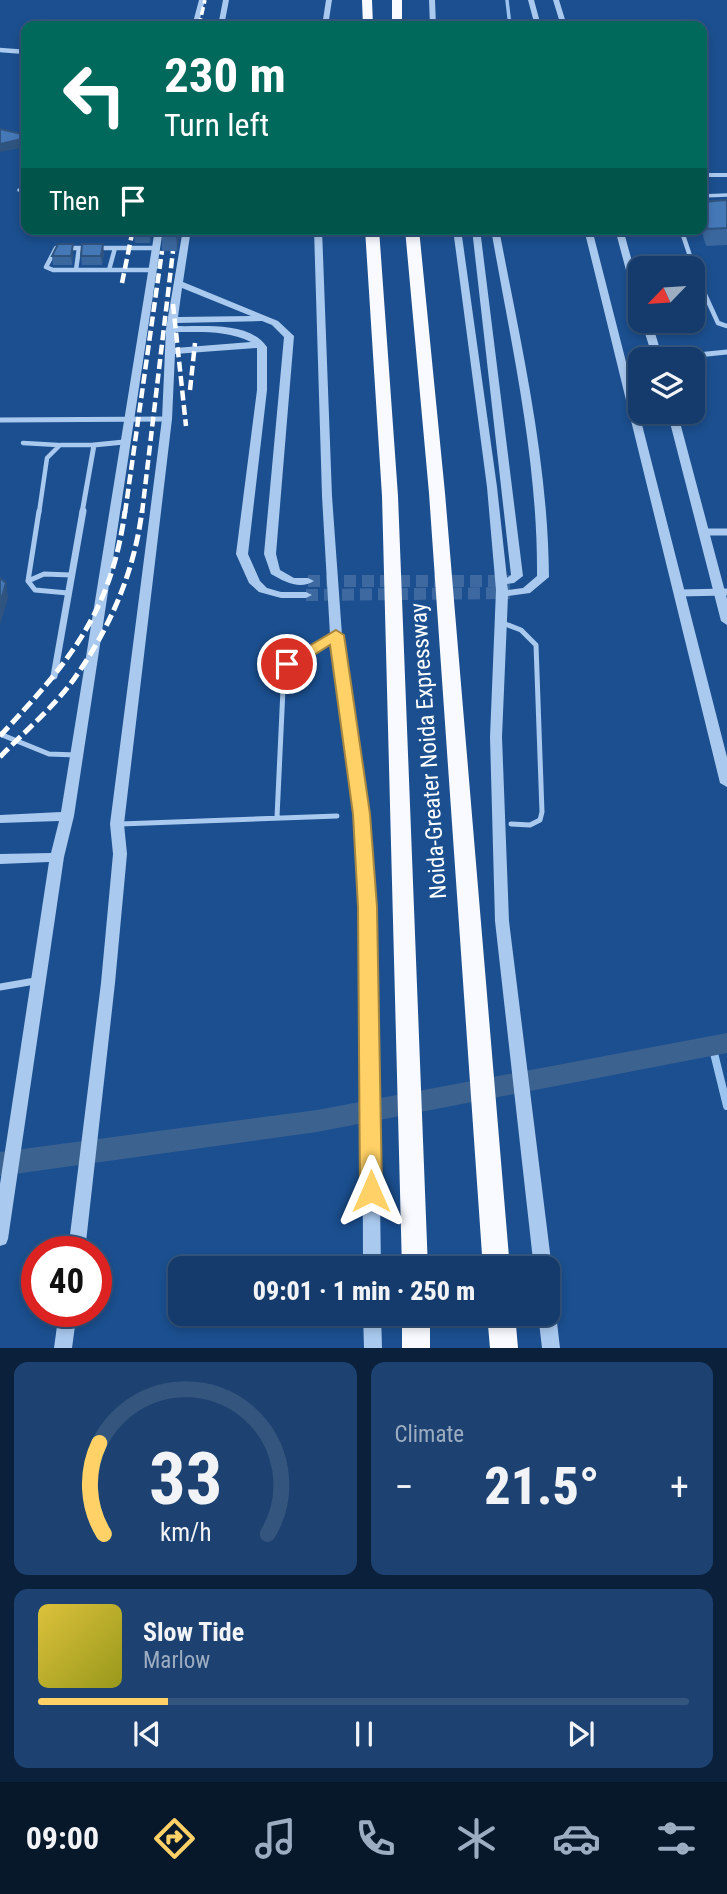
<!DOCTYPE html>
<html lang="en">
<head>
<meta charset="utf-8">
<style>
  body { margin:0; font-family:"Roboto Condensed",sans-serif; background:#1d4271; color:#f1f3f6; height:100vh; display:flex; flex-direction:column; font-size:26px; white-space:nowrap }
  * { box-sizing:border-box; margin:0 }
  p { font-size:23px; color:#9dadc1 }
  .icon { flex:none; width:38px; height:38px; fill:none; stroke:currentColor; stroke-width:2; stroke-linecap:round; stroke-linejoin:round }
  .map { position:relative; height:1348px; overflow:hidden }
  .sheet { display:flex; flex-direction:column; gap:14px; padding:14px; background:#0b203b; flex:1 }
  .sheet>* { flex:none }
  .guide { position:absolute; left:21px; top:21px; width:686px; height:214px; border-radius:14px; box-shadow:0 4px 10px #0003,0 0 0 2px #33557e; background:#00695c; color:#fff; overflow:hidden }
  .needle { width:46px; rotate:245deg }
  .fabs { position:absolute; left:628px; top:256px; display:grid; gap:14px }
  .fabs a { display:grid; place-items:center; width:77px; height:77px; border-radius:14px; background:#143b6b; box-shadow:0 4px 10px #0003,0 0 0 2px #33557e; font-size:35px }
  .speed { position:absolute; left:21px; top:1236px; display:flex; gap:14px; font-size:35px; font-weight:700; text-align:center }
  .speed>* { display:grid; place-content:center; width:91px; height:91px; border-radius:50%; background:#143b6b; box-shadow:0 4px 10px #0003,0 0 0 2px #33557e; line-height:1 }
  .speed .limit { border:10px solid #d22; background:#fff; color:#111 }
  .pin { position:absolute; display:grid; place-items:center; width:60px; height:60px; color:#fff; margin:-30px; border:4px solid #fff; border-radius:50%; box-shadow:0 2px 7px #0007 }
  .me { position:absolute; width:77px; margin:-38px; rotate:0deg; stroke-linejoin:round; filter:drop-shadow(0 0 5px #0008) }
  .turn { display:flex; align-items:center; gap:24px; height:147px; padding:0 28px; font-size:32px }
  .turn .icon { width:91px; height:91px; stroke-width:2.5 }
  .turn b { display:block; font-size:49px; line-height:60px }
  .then { display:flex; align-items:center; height:66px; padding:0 28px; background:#0003; gap:14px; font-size:26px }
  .big { font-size:52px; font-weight:800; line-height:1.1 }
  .sheet .widget { flex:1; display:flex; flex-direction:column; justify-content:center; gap:10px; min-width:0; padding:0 24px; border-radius:14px; background:#1d4271 }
  .sheet .dial { align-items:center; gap:0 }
  .dial svg { height:182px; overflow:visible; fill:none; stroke:#33557e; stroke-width:7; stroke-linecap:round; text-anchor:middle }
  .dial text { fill:#f1f3f6; stroke:none }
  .song { display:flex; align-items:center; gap:21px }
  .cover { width:84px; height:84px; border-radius:10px; background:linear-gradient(135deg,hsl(50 70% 55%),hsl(60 70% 35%)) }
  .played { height:7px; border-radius:4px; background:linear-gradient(90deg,#ffd166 20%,#33557e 20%) }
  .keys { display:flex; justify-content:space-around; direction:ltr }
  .heat { display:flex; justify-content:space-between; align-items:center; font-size:38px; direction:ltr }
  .sheet .tiles { flex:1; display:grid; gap:14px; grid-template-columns:1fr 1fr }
  .widget:last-child { grid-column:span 2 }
  .trip { position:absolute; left:168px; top:1256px; width:392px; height:70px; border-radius:14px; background:#143b6b; box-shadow:0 4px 10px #0003,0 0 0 2px #33557e; font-weight:800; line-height:70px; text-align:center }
  .dock { display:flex; height:112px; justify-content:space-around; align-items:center; background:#08182b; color:#9dadc1 }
  .dock .icon { width:49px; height:49px }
  .dock .active { color:#ffd166 }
  .dock b { font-size:32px; color:#f1f3f6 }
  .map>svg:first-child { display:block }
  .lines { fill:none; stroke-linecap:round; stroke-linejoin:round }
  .stream-far1 { stroke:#9cc4f0; stroke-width:3.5 }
  .stream { stroke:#9cc4f0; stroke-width:8 }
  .canal { fill:#3c6290; fill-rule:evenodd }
  .tertiary-tunnel { stroke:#3d69a0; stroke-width:12; stroke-dasharray:12 6; stroke-linecap:butt }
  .service-far3 { stroke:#a9c9ee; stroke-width:3.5 }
  .service-far2 { stroke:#a9c9ee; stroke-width:4.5 }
  .service-far1 { stroke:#a9c9ee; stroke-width:5 }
  .service { stroke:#a9c9ee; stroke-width:7 }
  .minor-far2 { stroke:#a9c9ee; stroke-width:4.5 }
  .minor-far1 { stroke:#a9c9ee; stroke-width:5 }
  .minor { stroke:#a9c9ee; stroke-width:7 }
  .tertiary { fill:#a9c9ee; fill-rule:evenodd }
  .trunk { fill:#f8faff; fill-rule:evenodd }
  .rail-far2 { stroke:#fff; stroke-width:3.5; stroke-dasharray:8 3.5; stroke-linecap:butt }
  .rail-far1 { stroke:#fff; stroke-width:4.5; stroke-dasharray:10 4.5; stroke-linecap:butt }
  .rail { stroke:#fff; stroke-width:5; stroke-dasharray:12 5; stroke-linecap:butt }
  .wall { fill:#3a679d }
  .shaded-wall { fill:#305480 }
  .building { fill:#4478b7; stroke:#305480; stroke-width:2 }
  .route { fill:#ffd166; stroke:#a68842; stroke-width:2 }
  .labels { text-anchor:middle; stroke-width:7; stroke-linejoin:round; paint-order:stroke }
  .street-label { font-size:23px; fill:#fff; stroke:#1b4f8f }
</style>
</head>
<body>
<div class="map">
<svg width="727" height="1348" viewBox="0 0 727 1348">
  <rect width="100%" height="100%" fill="#1b4f8f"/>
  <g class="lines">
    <!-- stream-far1 -->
    <path class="stream-far1" d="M507 0 510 26"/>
    <!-- stream -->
    <path class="stream" d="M712 1045 727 1106"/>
    <!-- canal -->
    <path class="canal" d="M727 1033V1053L317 1132 0 1176V1152L317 1110Z"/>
    <!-- tertiary-tunnel -->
    <path class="tertiary-tunnel" d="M308 581H510
      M306 595 510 593"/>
    <!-- service-far3 -->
    <path class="service-far3" d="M19 190 26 191
      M702 196 727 195"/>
    <!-- service-far2 -->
    <path class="service-far2" d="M681 229 697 277H693
      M87 248H56L46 267 53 270H153
      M97 248H156
      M76 270 79 248
      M109 270 115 248
      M697 277 718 323 727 326
      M23 443 58 445
      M39 513 47 458 60 445H94"/>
    <!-- service-far1 -->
    <path class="service-far1" d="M28 581 39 511
      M68 593 35 590 28 581 44 574 71 575
      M500 622 521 630 536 645 542 812 540 820 530 825 511 824
      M0 734 49 754 76 755
      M277 817 284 668 335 635
      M120 824 337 816"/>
    <!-- service -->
    <path class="service" d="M0 987 35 981"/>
    <!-- minor-far2 -->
    <path class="minor-far2" d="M0 50 26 52"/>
    <!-- minor-far1 -->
    <path class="minor-far1" d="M658 359 727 352
      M0 420 167 419
      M82 513 94 445 124 442"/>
    <!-- minor -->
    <path class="minor" d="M703 532H727
      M679 593 727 592
      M54 676 83 511"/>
    <!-- tertiary -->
    <path class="tertiary" d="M199 0H205L198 26H192Z
      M223 0H229L224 26H218Z
      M326 0H332L328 26H322Z
      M429 0H435L436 26H430Z
      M528 0H534L541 26H535Z
      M553 0H559L567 26H561Z
      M702 173H727V177H702Z
      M155 229H163L74 816 64 857 8 1239 6 1244 0 1246V1184L49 862 0 864V854L51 853 59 821 0 823V815L61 812Z
      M183 229H191L183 282 278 321 294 336 276 554 280 570 294 578H308L314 581C300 590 285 582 271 574L264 554 284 337 272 325 262 321 177 323 176 326C204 327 249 321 267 347V390L248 554 260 581 267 588 281 592H306L312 595 306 598H281L259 592 249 583 236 554 257 390V348L175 354 172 419 124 824 127 854 115 983 85 1251H68L101 983 113 854 110 824 162 419 166 329ZM182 288 251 316 178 317ZM176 332C201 332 227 330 251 342L175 348Z
      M314 229H322L332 496 342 635 368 814 376 930 381 1269H363L362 930 354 814 330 635 322 496Z
      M453 229H461L497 487 507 578 511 575 472 229H480L523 576 514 583 507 584 508 590 523 588 537 576C538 459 511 344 491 229H499C521 345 548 459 549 577L530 593 508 596 502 737 509 921 552 1269 548 1274V1269H534L495 921 490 737 496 590 487 487Z
      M584 229H592L727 757V787L720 783Z
      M615 229H623L640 290V307L635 304Z
      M641 320H651L663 359H653Z
      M667 411H677L727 599V625L721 621Z
      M548 1307 553 1309 556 1314 560 1348H542L538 1314H548Z
      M59 1311H77L72 1348H54Z
      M363 1314H381L382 1348H364Z"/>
    <!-- trunk -->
    <path class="trunk" d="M362 0H372L373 26H363Z
      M392 0H402V26H392Z
      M365 229H379L398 496 428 1269H402L382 496Z
      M405 229H419L445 493 510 1269H483L429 493Z
      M402 1314H430V1348H402Z
      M487 1314H515L518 1348H490Z"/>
    <!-- rail-far2 -->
    <path class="rail-far2" d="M199 26 205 0"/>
    <!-- rail-far1 -->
    <path class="rail-far1" d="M122 283 133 229
      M173 304 186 426
      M190 390 195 343
      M125 513 162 251
      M142 513 173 251"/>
    <!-- rail -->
    <path class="rail" d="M0 736C68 663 111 614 125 511
      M0 757C24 732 54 707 74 679 110 628 134 573 142 511"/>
  </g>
  <!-- wall -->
  <path class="wall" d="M727 200V245L706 246 701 229 702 202Z
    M134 229H153L150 243H135Z
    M162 229H181L177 251H162Z
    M73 244V253L72 265H53L52 256Z
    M104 253 102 265H82L81 256Z"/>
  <!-- shaded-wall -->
  <path class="shaded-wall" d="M26 138V147L0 152V144Z
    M149 229H153L150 243Z
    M177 229H181L177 251 176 234Z
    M73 244V253L72 265 71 256Z
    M103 244 104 253 102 265 101 256Z
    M6 583 8 598 0 625V603Z"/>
  <!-- building -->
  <path class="building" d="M0 129 26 135V138L0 144Z
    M727 200V228L708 229 702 208V202Z
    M162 229H177L176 234H161Z
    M58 244H73L71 256H52Z
    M82 244H103L101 256H81Z
    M0 578 6 583 0 603Z"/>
  <!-- route -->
  <path class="route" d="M336 630 344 635 370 814 377 907 382 1191 379 1197 371 1199 364 1197 360 1191 358 907 353 814 330 645 293 668 287 669 279 664Z"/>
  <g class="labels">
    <!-- street labels -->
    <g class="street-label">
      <text transform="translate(428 751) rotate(-94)" y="8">Noida-Greater Noida Expressway</text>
    </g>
  </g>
</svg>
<div class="fabs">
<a><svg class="needle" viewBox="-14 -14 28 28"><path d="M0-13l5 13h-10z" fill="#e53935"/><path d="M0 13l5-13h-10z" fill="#9dadc1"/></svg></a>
<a><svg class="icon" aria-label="layers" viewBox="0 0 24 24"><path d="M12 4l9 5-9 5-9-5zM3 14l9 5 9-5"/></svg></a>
</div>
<div class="speed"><div class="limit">40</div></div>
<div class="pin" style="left:287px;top:664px;background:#d93025"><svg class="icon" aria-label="arrive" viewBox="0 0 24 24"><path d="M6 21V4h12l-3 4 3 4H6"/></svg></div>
<svg class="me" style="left:371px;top:1191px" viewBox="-20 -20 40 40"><path d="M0-17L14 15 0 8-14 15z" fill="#ffd166" stroke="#fff" stroke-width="4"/></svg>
<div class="trip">09:01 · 1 min · 250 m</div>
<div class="guide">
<div class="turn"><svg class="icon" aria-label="left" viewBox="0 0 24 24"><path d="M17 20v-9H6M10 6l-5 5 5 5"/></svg><div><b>230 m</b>Turn left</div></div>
<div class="then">Then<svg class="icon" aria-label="arrive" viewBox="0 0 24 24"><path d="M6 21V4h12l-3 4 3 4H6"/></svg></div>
</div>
</div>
<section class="sheet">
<div class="tiles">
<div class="widget dial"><svg viewBox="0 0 100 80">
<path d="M14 69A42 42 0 1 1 86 69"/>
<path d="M14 69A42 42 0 0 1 12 29" stroke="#ffd166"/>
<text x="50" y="56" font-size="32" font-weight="700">33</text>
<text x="50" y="72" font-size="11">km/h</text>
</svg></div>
<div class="widget"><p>Climate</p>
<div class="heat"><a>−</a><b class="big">21.5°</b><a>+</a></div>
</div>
<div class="widget">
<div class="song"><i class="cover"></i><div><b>Slow Tide</b><p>Marlow</p></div></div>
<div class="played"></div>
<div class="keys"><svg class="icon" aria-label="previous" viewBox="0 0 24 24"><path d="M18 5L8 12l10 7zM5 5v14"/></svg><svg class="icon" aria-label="pause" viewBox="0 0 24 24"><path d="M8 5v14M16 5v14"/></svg><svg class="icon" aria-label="next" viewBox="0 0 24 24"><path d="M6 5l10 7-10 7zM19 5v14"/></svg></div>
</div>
</div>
</section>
<nav class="dock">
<b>09:00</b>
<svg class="icon active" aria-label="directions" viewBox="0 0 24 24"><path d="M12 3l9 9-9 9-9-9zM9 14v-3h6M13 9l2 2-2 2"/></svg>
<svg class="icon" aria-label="music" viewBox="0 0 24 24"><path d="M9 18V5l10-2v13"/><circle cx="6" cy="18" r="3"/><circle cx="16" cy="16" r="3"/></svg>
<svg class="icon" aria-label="phone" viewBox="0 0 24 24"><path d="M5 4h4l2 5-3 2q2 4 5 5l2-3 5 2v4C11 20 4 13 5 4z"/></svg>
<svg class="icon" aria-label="climate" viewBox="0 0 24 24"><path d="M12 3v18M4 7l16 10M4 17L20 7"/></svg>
<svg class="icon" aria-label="car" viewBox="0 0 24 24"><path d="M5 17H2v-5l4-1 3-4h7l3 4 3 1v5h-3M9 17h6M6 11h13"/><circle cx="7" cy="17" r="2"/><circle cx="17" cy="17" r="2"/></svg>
<svg class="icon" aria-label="filters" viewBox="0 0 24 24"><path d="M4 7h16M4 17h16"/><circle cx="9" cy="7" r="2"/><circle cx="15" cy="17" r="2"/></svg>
</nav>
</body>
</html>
